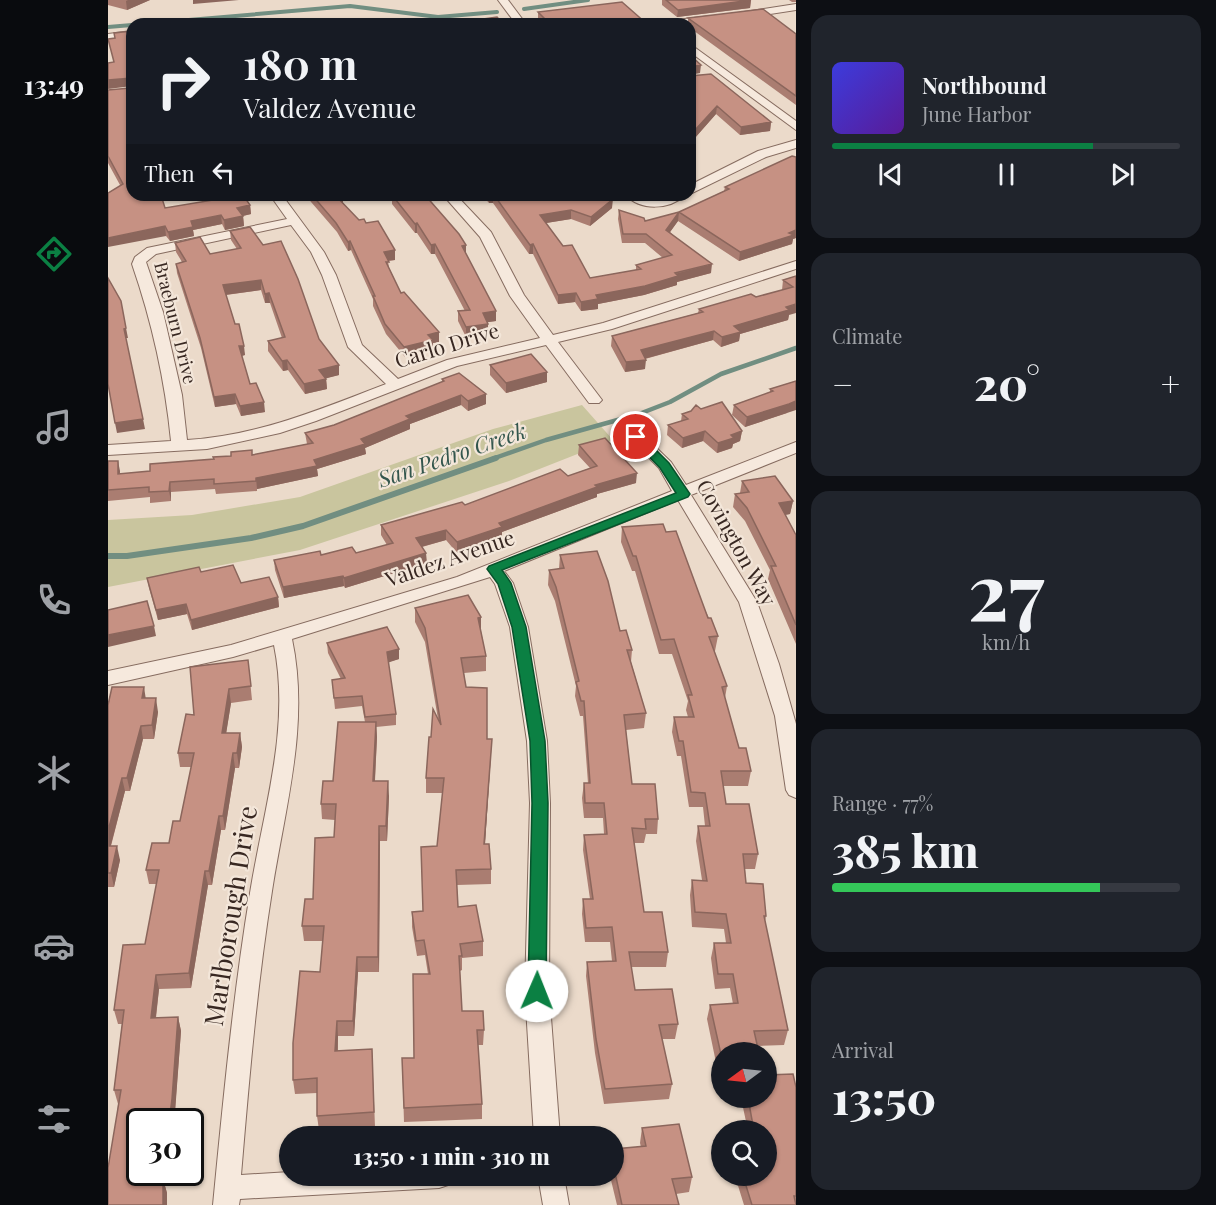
<!DOCTYPE html>
<html lang="en">
<head>
<meta charset="utf-8">
<style>
  body { margin:0; font-family:"Playfair Display",serif; background:#20242c; color:#f1f3f6; height:100vh; display:flex; flex-direction:column; font-size:22px; white-space:nowrap }
  * { box-sizing:border-box; margin:0 }
  p { font-size:20px; color:#9ea1a6 }
  .icon { flex:none; width:33px; height:33px; fill:none; stroke:currentColor; stroke-width:2; stroke-linecap:round; stroke-linejoin:round }
  .map { position:relative; flex:1; overflow:hidden }
  .panel { display:flex; flex-direction:column; gap:15px; padding:15px; background:#0d0f14; width:420px }
  .panel>* { flex:none }
  .guide { position:absolute; left:18px; top:18px; width:570px; height:183px; border-radius:18px; box-shadow:0 2px 4px #0004; background:#171b24; color:#f1f3f6; overflow:hidden }
  .needle { width:39px; rotate:255deg }
  .controls { position:absolute; left:603px; top:1042px; display:grid; gap:12px }
  .controls a { display:grid; place-items:center; width:66px; height:66px; border-radius:50%; background:#171b24; box-shadow:0 2px 4px #0004; font-size:30px }
  .speed { position:absolute; left:18px; top:1108px; display:flex; gap:12px; font-size:30px; font-weight:700; text-align:center }
  .speed>* { display:grid; place-content:center; width:78px; height:78px; border-radius:50%; background:#171b24; box-shadow:0 2px 4px #0004; line-height:1 }
  .speed .limit { border:3px solid #111; border-radius:9px; background:#fff; color:#111 }
  .pin { position:absolute; display:grid; place-items:center; width:51px; height:51px; color:#fff; margin:-26px; border:3px solid #fff; border-radius:50%; box-shadow:0 2px 6px #0007 }
  .me { position:absolute; width:66px; margin:-33px; rotate:1deg; stroke-linejoin:round; filter:drop-shadow(0 0 4px #0008) }
  .turn { display:flex; align-items:center; gap:21px; height:126px; padding:0 18px; font-size:27px }
  .turn .icon { width:78px; height:78px; stroke-width:2.5 }
  .turn b { display:block; font-size:42px; line-height:51px }
  .then { display:flex; align-items:center; height:57px; padding:0 18px; background:#0003; gap:12px; font-size:22px }
  .big { font-size:45px; font-weight:800; line-height:1.1 }
  .panel .card { flex:1; display:flex; flex-direction:column; justify-content:center; gap:9px; min-width:0; padding:0 21px; border-radius:18px; background:#20242c }
  .panel .dial { align-items:center; gap:0 }
  .dial b { font-size:78px; line-height:1 }
  .song { display:flex; align-items:center; gap:18px }
  .cover { width:72px; height:72px; border-radius:9px; background:linear-gradient(135deg,hsl(240 70% 55%),hsl(270 70% 35%)) }
  .played { height:6px; border-radius:3px; background:linear-gradient(90deg,#0b8043 75%,#363941 75%) }
  .keys { display:flex; justify-content:space-around; direction:ltr }
  .heat { display:flex; justify-content:space-between; align-items:center; font-size:33px; direction:ltr }
  .charge { height:9px; border-radius:4px; background:linear-gradient(90deg,#34c759 77%,#363941 0) }
  .trip { position:absolute; left:171px; top:1126px; width:345px; height:60px; border-radius:30px; background:#171b24; box-shadow:0 2px 4px #0004; font-weight:800; line-height:60px; text-align:center }
  main { display:flex; flex:1; min-height:0 }
  .dock { display:flex; flex-direction:column; width:108px; justify-content:space-around; align-items:center; background:#090b0e; color:#9ea1a6 }
  .dock .icon { width:42px; height:42px }
  .dock .current { color:#0b8043 }
  .dock b { font-size:27px; color:#f1f3f6 }
  .map>svg:first-child { display:block }
  .green { fill:#c9c59e }
  .lines { fill:none; stroke-linecap:round; stroke-linejoin:round }
  .stream-far2 { stroke:#718e81; stroke-width:4 }
  .stream-far1 { stroke:#718e81; stroke-width:4.5 }
  .stream { stroke:#718e81; stroke-width:6 }
  .street-casing { stroke:#866c60; stroke-width:2 }
  .street { fill:#f6e9dd; fill-rule:evenodd }
  .wall { fill:#aa7d71 }
  .shaded-wall { fill:#8b665c }
  .building { fill:#c69183; stroke:#8b665c; stroke-width:1.5 }
  .route { fill:#0b8043; stroke:#07532c; stroke-width:1.5 }
  .labels { text-anchor:middle; stroke-width:4.5; stroke-linejoin:round; paint-order:stroke }
  .far-street-label { font-size:18px; fill:#382822; stroke:#f3e6d9 }
  .street-label { font-size:21px; fill:#382822; stroke:#f3e6d9 }
  .water-label { font-size:22px; font-style:italic; fill:#33564d; stroke:#f3e6d9 }
  .near-street-label { font-size:26px; fill:#382822; stroke:#f3e6d9 }
</style>
</head>
<body>
<main>
<nav class="dock">
<b>13:49</b>
<svg class="icon current" aria-label="directions" viewBox="0 0 24 24"><path d="M12 3l9 9-9 9-9-9zM9 14v-3h6M13 9l2 2-2 2"/></svg>
<svg class="icon" aria-label="music" viewBox="0 0 24 24"><path d="M9 18V5l10-2v13"/><circle cx="6" cy="18" r="3"/><circle cx="16" cy="16" r="3"/></svg>
<svg class="icon" aria-label="phone" viewBox="0 0 24 24"><path d="M5 4h4l2 5-3 2q2 4 5 5l2-3 5 2v4C11 20 4 13 5 4z"/></svg>
<svg class="icon" aria-label="climate" viewBox="0 0 24 24"><path d="M12 3v18M4 7l16 10M4 17L20 7"/></svg>
<svg class="icon" aria-label="car" viewBox="0 0 24 24"><path d="M5 17H2v-5l4-1 3-4h7l3 4 3 1v5h-3M9 17h6M6 11h13"/><circle cx="7" cy="17" r="2"/><circle cx="17" cy="17" r="2"/></svg>
<svg class="icon" aria-label="filters" viewBox="0 0 24 24"><path d="M4 7h16M4 17h16"/><circle cx="9" cy="7" r="2"/><circle cx="15" cy="17" r="2"/></svg>
</nav>
<div class="map">
<svg width="688" height="1205" viewBox="0 0 688 1205">
  <rect width="100%" height="100%" fill="#ebdaca"/>
  <!-- green -->
  <path class="green" d="M474 405 505 440 401 481 192 550 0 587V520L84 515 192 497 385 429Z"/>
  <g class="lines">
    <!-- stream-far2 -->
    <path class="stream-far2" d="M416 9 480 0
      M34 24 242 6 330 17 389 12
      M0 27 24 25"/>
    <!-- stream-far1 -->
    <path class="stream-far1" d="M384 459 438 440 531 414 562 402 613 374 688 348"/>
    <!-- stream -->
    <path class="stream" d="M0 556H19L143 538 195 526 388 458"/>
    <!-- street casing -->
    <g class="street-casing">
      <path id="street" d="M390 0H400L418 24H408Z
        M688 4V10L636 18 631 15 636 12Z
        M603 16 607 17V21L582 24H554L559 21Z
        M205 19 209 20V24H134L139 21Z
        M24 31V37L0 40V34Z
        M582 44 688 121V130L582 52Z
        M688 140V148L658 157 582 194V185L650 151Z
        M162 195H174L216 252 228 275 254 345 290 379 339 360 432 338 402 296 372 237 335 195H348L383 232 416 295 445 335 495 323 688 261V269L504 329 450 342 494 400 491 403H481L438 345 349 366 208 421 172 433 99 449 0 455V445L63 441C57 380 44 322 24 264L27 257 39 248 179 219ZM183 225 203 252 214 275 240 347 278 384C213 409 149 436 79 440L74 395 55 312 38 262 48 254Z
        M518 195H532L547 199 560 195H577C562 210 532 211 518 195Z
        M528 432 534 434 563 462 578 485 688 442V453L583 495 649 602 671 664 688 724V798L681 795 678 790 667 716 631 602 570 500 396 571 405 583 420 627 439 741 442 803 441 991 452 1137H426L417 991 422 803 419 741 402 627 387 584 382 577 184 639C202 724 177 807 164 891 149 985 141 1080 133 1175L182 1172V1176H344L340 1185 331 1188 132 1199 131 1205H105C115 1102 125 996 142 893 155 811 183 728 166 645L125 657 0 685V671L123 645 349 577 564 491 551 468 520 437Z
        M430 1176H456L461 1205H435Z"/>
    </g>
    <!-- street -->
    <use href="#street" class="street"/>
  </g>
  <!-- wall -->
  <path class="wall" d="M0 0H42L19 10 0 5Z
    M554 0H643L642 8 569 17 554 5Z
    M681 0H688V2H684Z
    M430 12 539 24H434L430 20Z
    M580 18 688 34V105L582 28V24H580Z
    M582 76 663 122 662 131 632 135 608 114 586 139 582 138Z
    M0 90 22 133 24 195 57 208 106 200 103 195H135L142 205 143 214 135 216 136 226 117 230 114 224 85 230 86 236 62 241 58 236 12 185 0 163Z
    M688 157V238L685 239 684 244 631 261 570 221 562 232 603 273 569 282V285L536 295 490 304V309L473 311 467 302 450 304 425 254H421L385 203H381L374 195H500L504 208 482 226 463 219 438 223 455 246 482 278 528 270V265L555 258 537 243H514L510 219 511 210 537 221 571 212 616 191 617 187Z
    M197 195H235V203L251 220 258 223 287 250V260L280 261 281 268 293 293 331 332V342L325 343V349L297 357 278 334 265 306V299L243 250 240 251 229 232Z
    M279 195H317L358 254 388 321 379 322 380 324V334L358 337 350 321V311H357L327 254H323L309 233H307L284 204V201Z
    M122 231 211 339 231 365V375L218 378 219 389 197 394 180 370 175 371 160 351V341L174 338 162 303H157L153 290 118 295 137 355 134 356 142 384 157 412 133 416 128 404 107 407 93 348 69 273 68 264 74 262 68 252 67 243 102 254 129 249 123 240Z
    M688 276 680 320 632 334 631 341 613 347 605 340 537 359V369L517 372 503 346 504 336 590 313 591 309 648 297 674 290 675 280Z
    M382 365 439 372V382L398 393 382 375Z
    M334 379 378 404 360 411 353 405 302 424V429L257 448 258 454 209 469 210 476 149 489V491L108 494 107 489 63 492V501L42 503V497L0 501V461L12 471V474L42 471 106 459 144 455 199 444 197 433 226 425 334 382Z
    M688 381 679 413 637 427 624 415 626 405 662 392V389Z
    M593 409 634 431 632 441 625 444 624 448 609 453 595 441 574 448 559 435 560 425 573 421 574 414Z
    M471 445 528 483 489 494V497L394 532V538L349 553 338 540 314 547 319 563 237 588 236 586 176 598 167 570 166 560 213 555 248 553 279 545 273 535V525L357 505 460 476 482 468 470 455Z
    M634 481 685 501 682 514 677 515 688 535V644L660 579 662 570 637 521 625 507 627 494 632 493Z
    M514 527 558 532 610 636 607 651H606L619 686 617 698 631 748 643 771 640 786H615L618 804 650 854 647 869H637L638 883 658 916 657 921 680 1030 676 1045 649 1046 614 1053V1076L611 1077 599 1019 602 1005 625 1004 622 988 607 989 603 958 606 943H618L616 929 584 927 582 895 584 880H594L588 841 590 826H597L595 807H581L573 756H569L564 732 566 717H580L578 710 580 701 564 654H551L527 571H524L513 542Z
    M452 555 512 631 524 650 523 662 538 713 536 728 518 730 524 784 550 819 549 834H538L536 843H526L536 912 560 952 558 967H523L527 990 570 1024 567 1039H554L564 1084 561 1099 496 1104 487 1053 478 976 479 962 504 961 502 942H477L474 914 475 899H482L475 850 476 835 496 834 495 818H476L474 798 476 783H480L475 716H472L467 696 468 686 447 601 440 585 441 570 451 569Z
    M93 572 133 583 170 597 171 607 84 630 79 614 50 620 41 588 39 578Z
    M307 608 373 617V631L378 656V671L356 673 358 687 379 739 383 754 377 844 383 869V884L349 885 350 907 375 941V956L354 958V970L352 971 354 1011 376 1030 375 1045H370L374 1104V1119L296 1122 294 1058H306L320 974 317 955 309 956 304 927V912L315 911 329 846 335 793H318V778L323 737 330 719 317 642 307 622Z
    M219 643 291 649V659L280 662 288 714V725L268 727 269 737 267 781 281 796 279 841H272L271 972H250L246 1036H230V1051L264 1049 267 1127 211 1130 209 1116V1093L187 1094 185 1080 212 972 215 941H196L194 926 205 899 226 837 227 820 214 819 213 804 257 722 254 706 227 709 224 680 233 679 220 653Z
    M140 660 144 700 123 703 118 733H132L134 747 131 768H127L117 830H113L104 885H100L83 988 51 989 48 1018 70 1017 73 1031 66 1122H32L57 1186 59 1193V1205H0L10 1104 6 1090 14 1024H10L6 1010 37 944 49 884H41L38 870 61 843 72 821 83 767H72L70 753 86 715Z
    M38 698 50 712 46 739H35L22 791H17L3 846 12 860 6 887H0V705Z
    M688 1087V1205H636L627 1176H658V1131H640L633 1098H658Z
    M534 1128 584 1177 581 1192 568 1194 571 1205H509L502 1176H506V1149L533 1147 532 1143Z"/>
  <!-- shaded-wall -->
  <path class="shaded-wall" d="M20 0H42L19 10 18 1Z
    M85 0H131L85 4Z
    M643 0 642 8 569 17 570 10Z
    M593 65 592 73 582 75V67Z
    M24 78V86L0 89V80Z
    M609 106 608 114 586 139 587 130Z
    M663 122 662 131 632 135 633 127Z
    M24 124V133H21L20 125Z
    M235 195V204L228 196Z
    M381 195H385V203H381Z
    M505 199 504 208 482 226 483 217Z
    M142 205 143 214 130 217 129 208Z
    M463 210V219L432 224V215Z
    M571 212 570 221 557 239 558 230Z
    M113 215 114 224 85 230 86 236 62 241 60 232 83 221Z
    M135 216 136 226 117 230 116 220Z
    M309 223V233H307V224Z
    M57 226 58 236 0 247V238Z
    M688 230V238L685 239 684 244 631 261 632 252Z
    M242 241 243 250 240 251V242Z
    M327 244V254H323V245Z
    M425 244V254H421L422 245Z
    M358 245V255L354 246Z
    M287 250V260L276 261V252Z
    M604 264 603 273 569 282V285L536 295 490 304V309L473 311V302L488 295Z
    M153 280V290L116 295 115 285Z
    M161 293 162 303H157V294Z
    M468 293 467 302 450 304V295Z
    M688 304V313L681 315 680 320 632 334 631 341 613 347 614 337 626 326Z
    M388 311V321L374 323 375 313Z
    M380 324V334L358 337V327Z
    M18 328 20 338H17L16 329Z
    M606 331 605 340 532 360 533 350Z
    M331 332V342L325 343V349L297 357 296 347 320 335Z
    M131 346H136L137 355 132 356Z
    M179 360 180 370 175 371 174 361Z
    M538 360 537 369 517 372 518 362Z
    M231 365V375L212 380 211 370Z
    M439 372V382L398 393V383Z
    M218 379 219 389 197 394 196 384Z
    M127 394 128 404 107 407 106 397Z
    M378 394V404L360 411V401Z
    M353 395V405L302 424V429L257 448 258 454 209 469 210 476 149 489 148 478 206 460 253 439 298 416Z
    M688 401V410L637 427 639 417Z
    M156 402 157 412 133 416 132 406Z
    M35 419 37 429 9 433 7 423Z
    M597 431 595 441 574 448 575 438Z
    M634 431 632 441 625 444 624 448 609 453 610 443 623 435Z
    M10 461 12 471 11 484 10 474Z
    M529 473 528 483 489 494V497L394 532V538L349 553V542L391 523 487 485Z
    M62 482 63 492V501L61 491Z
    M685 501 682 514 669 516 671 503Z
    M338 530V540L309 548 308 538Z
    M318 553 319 563 237 588 236 578Z
    M235 576 236 586 176 598 175 587Z
    M170 597 171 607 84 630 83 620Z
    M78 604 79 614 50 620 48 610Z
    M373 617V632L370 618Z
    M46 626 48 636 0 647V635Z
    M291 649V659L279 663V652Z
    M36 687 38 700 34 698Z
    M121 689 123 703 116 747 114 733Z
    M48 698 50 712 46 739 44 725Z
    M268 722 269 737 266 796 265 781Z
    M33 726 35 739 22 791 19 778Z
    M132 733 134 747 131 768 129 753Z
    M384 739 376 859V844Z
    M125 753 127 768 117 830 115 816Z
    M14 778 17 791 0 856V831Z
    M280 781 281 796 279 841 278 826Z
    M111 816 113 830 104 885 101 871Z
    M271 826 272 841 271 972 270 957Z
    M9 846 12 860 6 887 3 873Z
    M97 871 100 885 83 988 81 973Z
    M249 957 250 972 246 1036 245 1021Z
    M48 975 51 989 46 1032 43 1018Z
    M70 1017 73 1031 67 1113 66 1122H61Z
    M229 1021 230 1036 229 1066 227 1051Z
    M54 1173H59L57 1186 59 1193V1205H55L53 1179Z"/>
  <!-- building -->
  <path class="building" d="M558 0H643L570 10Z
    M514 2 539 24H442L430 12Z
    M655 9 688 34V96L580 18Z
    M389 17 395 24H340Z
    M185 22 186 24H160Z
    M24 31V78L0 80V63L6 62 0 39 7 38 6 33Z
    M582 55 593 65 582 67Z
    M603 74 663 122 633 127 609 106 587 130 582 129V76Z
    M22 88 24 94V124L20 125 24 139V195H53L57 208 111 199 108 195H135L142 205 129 208 135 216 116 220 113 215 83 221 85 227 60 232 57 226 0 238V193L15 184 0 156V90Z
    M684 156 688 157V230L681 233 686 235 632 252 571 212 558 230 604 264 567 273 570 276 537 286 488 295 490 299 473 302 468 293 450 295 425 244 422 245 386 195H500L505 199 483 217 463 210 432 215 455 246 464 245 482 278 533 269 528 265 564 255 538 234H515L511 210 536 218 537 221 571 212 621 189 617 187Z
    M204 195H233L228 196 251 220 256 219 258 223 270 221 287 250 276 252 281 262H278L293 293 296 292 331 332 320 335 325 340 296 347 277 324 265 296H267L242 241 240 242 228 223Z
    M284 195H317L351 234 358 245 354 246 388 311 375 313 380 324 358 327 350 311 362 310 327 244 323 245 309 223 307 224Z
    M142 227 155 245 173 241 190 279 211 339 231 365 211 370 218 379 196 384 179 360 174 361 160 341 177 337 161 293 157 294 153 280 115 285 127 324H131L136 346H131L142 384 148 383 156 402 132 406 127 394 106 397 92 338 68 264 78 261 67 243 92 237 102 254 133 248 122 231Z
    M688 276V304L678 307 681 310 626 326 633 332 614 337 606 331 533 350 538 360 518 362 504 336 595 312 591 309 643 294 648 297 685 287 675 280Z
    M0 278 13 301 18 328 16 329 35 419 7 423 0 384Z
    M423 354 439 372 398 383 382 365Z
    M351 373 378 394 360 401 353 395 298 416 302 419 253 439 257 444 206 460 209 466 148 478V481L106 484V479L62 482 61 491 41 492V487L0 490V461H10V474L42 471V464L106 459 105 457 123 456V452L144 450V455L205 443 197 433 226 425 336 381 334 379Z
    M688 381V401L681 404 639 417 626 405 665 391 662 389Z
    M614 402 634 431 623 435 626 438 610 443 597 431 575 438 560 425 580 419 574 414 583 411 588 405 593 409Z
    M497 438 529 473 487 485 489 487 391 523 394 527 349 542 338 530 308 538 318 553 236 578 235 576 175 587 166 560 212 551 213 555 244 547 248 553 285 543 273 525 354 502 357 505 452 469 460 476 489 466 471 445Z
    M667 476 685 501 671 503 688 535V625L663 566H668L639 508 627 494 641 492 634 481Z
    M555 524 558 532 568 531 600 618H603L610 636 601 637 619 686 614 687 631 748H638L643 771H613L618 804H641L650 854H635L638 883 655 884 658 916H656L680 1030 646 1031 651 1053H614V1059L602 1005 630 1003 625 974H610L606 943H623L618 914 587 912 584 880 599 881 590 826H602L597 793 583 792 575 741H571L566 717H586L580 695H584L566 639 553 640 528 556H525L514 527Z
    M489 551 500 581 512 631 518 630 524 650H519L538 713 516 715 524 784H547L550 819H537L538 829 524 828 536 912H554L560 952H521L527 990 564 989 570 1024 551 1025 564 1084 497 1089 488 1039 479 962 508 961 504 927 478 928 475 899H485L476 835 499 834 496 803H477L476 783H482L476 701H473L468 682 471 681 448 587 441 570 456 568 452 555Z
    M125 565 133 583 161 577 170 597 83 620 78 604 48 610 39 578 91 567 93 572Z
    M360 595 373 617 370 618 378 656 353 658 358 687 379 688V739H384L376 844H381L383 869 348 870 350 907 368 905 375 941 352 944 354 956H351L354 1011H375L376 1030H369L374 1104 296 1108 294 1058H306L305 974H322L316 940 308 941 304 912 315 911 313 847 329 846 336 778H318L321 737H323L325 709 333 725 317 628 307 608Z
    M39 601 46 626 0 635V610Z
    M279 627 291 649 279 652 288 714 257 717 254 696 226 698 224 680 237 678 219 643Z
    M140 660 143 686 121 689 114 733H132L129 753H125L115 816H111L101 871H97L81 973 48 975 43 1018 70 1017 64 1099 61 1122H32V1173H54L53 1179H55V1205H0V1168L13 1090H6L16 1010H6L15 945 37 944 51 870H38L44 843H61L65 821H72L86 753H70L78 714 86 715 82 667Z
    M4 687H36L34 698H48L44 725 33 726 19 778H14L0 831V705Z
    M230 722H268L265 781H280L278 826H271L270 957H249L245 1021H229L227 1051 264 1049 266 1112 209 1116V1078L185 1080V1043L192 971 212 972 216 926H194L197 899H205L207 838 226 837 228 804H213L215 781H225Z
    M0 846H9L3 873H0Z
    M685 1074 688 1087V1196H686L688 1205H644L635 1176H658V1131H646L640 1098H658V1075Z
    M571 1124 584 1177 564 1179 571 1205H514L506 1168V1149L538 1146 534 1128Z"/>
  <!-- route -->
  <path class="route" d="M528 433 532 434 561 463 582 494 580 497 394 570 403 583 418 627 437 741 440 803 438 991 435 996 429 999 423 996 420 991 424 803 422 741 404 627 390 584 379 569 381 566 568 493 552 468 522 437Z"/>
  <g class="labels">
    <!-- far-street labels -->
    <g class="far-street-label">
      <text transform="translate(67 323) rotate(76)" y="6">Braeburn Drive</text>
    </g>
    <!-- street labels -->
    <g class="street-label">
      <text transform="translate(339 346) rotate(-17)" y="7">Carlo Drive</text>
      <text transform="translate(628 543) rotate(61)" y="7">Covington Way</text>
      <text transform="translate(342 559) rotate(-19)" y="7">Valdez Avenue</text>
    </g>
    <!-- water labels -->
    <g class="water-label">
      <text transform="translate(344 455) rotate(-19)" y="8">San Pedro Creek</text>
    </g>
    <!-- near-street labels -->
    <g class="near-street-label">
      <text transform="translate(123 916) rotate(-81)" y="9">Marlborough Drive</text>
    </g>
  </g>
</svg>
<div class="controls">
<a><svg class="needle" viewBox="-14 -14 28 28"><path d="M0-13l5 13h-10z" fill="#e53935"/><path d="M0 13l5-13h-10z" fill="#9ea1a6"/></svg></a>
<a><svg class="icon" aria-label="search" viewBox="0 0 24 24"><circle cx="10" cy="10" r="6"/><path d="M15 15l6 6"/></svg></a>
</div>
<div class="speed"><div class="limit">30</div></div>
<div class="pin" style="left:528px;top:437px;background:#d93025"><svg class="icon" aria-label="arrive" viewBox="0 0 24 24"><path d="M6 21V4h12l-3 4 3 4H6"/></svg></div>
<svg class="me" style="left:429px;top:991px" viewBox="-20 -20 40 40"><circle r="19" fill="#fff"/><path d="M0-13L10 11 0 6-10 11z" fill="#0b8043"/></svg>
<div class="trip">13:50 · 1 min · 310 m</div>
<div class="guide">
<div class="turn"><svg class="icon" aria-label="right" viewBox="0 0 24 24"><path d="M7 20v-9h11M14 6l5 5-5 5"/></svg><div><b>180 m</b>Valdez Avenue</div></div>
<div class="then">Then<svg class="icon" aria-label="left" viewBox="0 0 24 24"><path d="M17 20v-9H6M10 6l-5 5 5 5"/></svg></div>
</div>
</div>
<section class="panel">
<div class="card">
<div class="song"><i class="cover"></i><div><b>Northbound</b><p>June Harbor</p></div></div>
<div class="played"></div>
<div class="keys"><svg class="icon" aria-label="previous" viewBox="0 0 24 24"><path d="M18 5L8 12l10 7zM5 5v14"/></svg><svg class="icon" aria-label="pause" viewBox="0 0 24 24"><path d="M8 5v14M16 5v14"/></svg><svg class="icon" aria-label="next" viewBox="0 0 24 24"><path d="M6 5l10 7-10 7zM19 5v14"/></svg></div>
</div>
<div class="card"><p>Climate</p>
<div class="heat"><a>−</a><b class="big">20°</b><a>+</a></div>
</div>
<div class="card dial"><b>27</b><p>km/h</p></div>
<div class="card"><p>Range · 77%</p><b class="big">385 km</b><div class="charge"></div></div>
<div class="card"><p>Arrival</p><b class="big">13:50</b></div>
</section>
</main>
</body>
</html>
